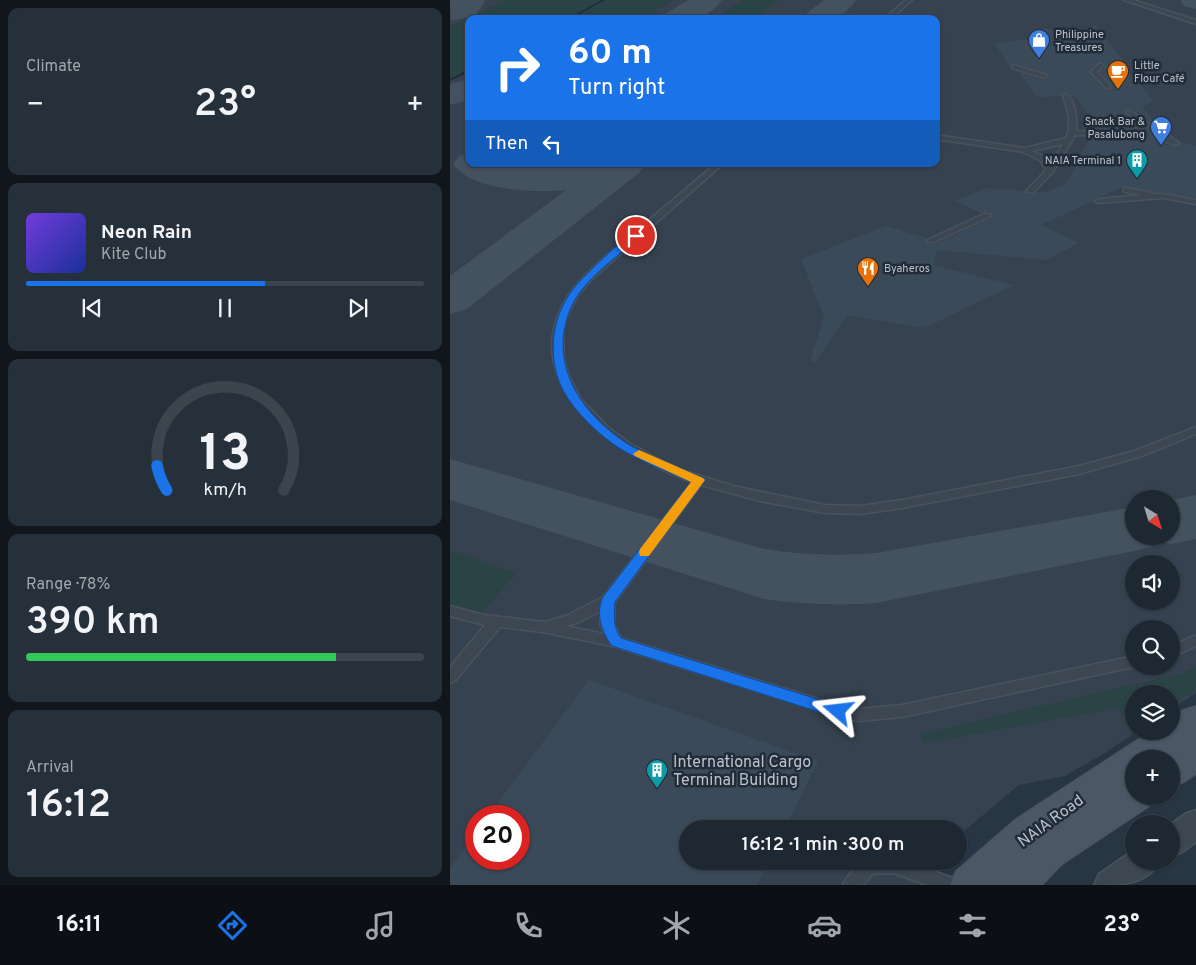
<!DOCTYPE html>
<html lang="en">
<head>
<meta charset="utf-8">
<style>
  body { margin:0; font-family:Overpass,sans-serif; background:#26303a; color:#f1f3f6; height:100vh; display:flex; flex-direction:column; font-size:19px; white-space:nowrap }
  * { box-sizing:border-box; margin:0 }
  p { font-size:16px; color:#a1a6ac }
  .icon { flex:none; width:28px; height:28px; fill:none; stroke:currentColor; stroke-width:2; stroke-linecap:round; stroke-linejoin:round }
  .map { position:relative; flex:1; overflow:hidden }
  .panel { display:flex; flex-direction:column; gap:8px; padding:8px; background:#10161c; width:450px }
  .panel>* { flex:none }
  .guide { position:absolute; left:15px; top:15px; width:475px; height:152px; border-radius:10px; box-shadow:0 1px 4px #0004,0 0 0 1px #3c444d; background:#1a73e8; color:#fff; overflow:hidden }
  .needle { width:32px; rotate:142deg }
  .tools { position:absolute; left:675px; top:490px; display:grid; gap:10px }
  .tools a { display:grid; place-items:center; width:55px; height:55px; border-radius:50%; background:#1e2832; box-shadow:0 1px 4px #0004,0 0 0 1px #3c444d; font-size:25px }
  .speed { position:absolute; left:15px; top:805px; display:flex; gap:10px; font-size:25px; font-weight:700; text-align:center }
  .speed>* { display:grid; place-content:center; width:65px; height:65px; border-radius:50%; background:#1e2832; box-shadow:0 1px 4px #0004,0 0 0 1px #3c444d; line-height:1 }
  .speed .limit { border:8px solid #d22; background:#fff; color:#111 }
  .pin { position:absolute; display:grid; place-items:center; width:42px; height:42px; color:#fff; margin:-21px; border:2px solid #fff; border-radius:50%; box-shadow:0 1px 5px #0007 }
  .me { position:absolute; width:55px; margin:-28px; rotate:287deg; stroke-linejoin:round; filter:drop-shadow(0 0 4px #0008) }
  .turn { display:flex; align-items:center; gap:18px; height:105px; padding:0 20px; font-size:22px }
  .turn .icon { width:65px; height:65px; stroke-width:2.5 }
  .turn b { display:block; font-size:35px; line-height:42px }
  .then { display:flex; align-items:center; height:48px; padding:0 20px; background:#0003; gap:10px; font-size:19px }
  .big { font-size:38px; font-weight:600; line-height:1.1 }
  .panel .tile { flex:1; display:flex; flex-direction:column; justify-content:center; gap:8px; min-width:0; padding:0 18px; border-radius:10px; background:#26303a }
  .panel .dial { align-items:center; gap:0 }
  .dial svg { height:130px; overflow:visible; fill:none; stroke:#3c444d; stroke-width:7; stroke-linecap:round; text-anchor:middle }
  .dial text { fill:#f1f3f6; stroke:none }
  .song { display:flex; align-items:center; gap:15px }
  .cover { width:60px; height:60px; border-radius:8px; background:linear-gradient(135deg,hsl(260 70% 55%),hsl(230 70% 35%)) }
  .played { height:5px; border-radius:2px; background:linear-gradient(90deg,#1a73e8 60%,#3c444d 60%) }
  .keys { display:flex; justify-content:space-around; direction:ltr }
  .heat { display:flex; justify-content:space-between; align-items:center; font-size:28px; direction:ltr }
  .charge { height:8px; border-radius:4px; background:linear-gradient(90deg,#34c759 78%,#3c444d 0) }
  .trip { position:absolute; left:229px; top:820px; width:288px; height:50px; border-radius:25px; background:#1e2832; box-shadow:0 1px 4px #0004,0 0 0 1px #3c444d; font-weight:600; line-height:50px; text-align:center }
  .menu { display:flex; height:80px; justify-content:space-around; align-items:center; background:#0c1014; color:#a1a6ac }
  .menu .icon { width:35px; height:35px }
  .menu .active { color:#1a73e8 }
  .menu b { font-size:22px; color:#f1f3f6 }
  main { display:flex; flex:1; min-height:0 }
  .map>svg:first-child { display:block }
  .airport { fill:#36424f; fill-rule:evenodd }
  .green { fill:#2a4344 }
  .lines { fill:none; stroke-linecap:round; stroke-linejoin:round }
  .stream { fill:#1b2d41; fill-rule:evenodd }
  .taxiway { fill:#44515e; fill-rule:evenodd }
  .runway { fill:#44515e; fill-rule:evenodd }
  .building { fill:#3b4a58; fill-rule:evenodd }
  .lane-casing { stroke:#49535f; stroke-width:3 }
  .street-casing { stroke:#49535f; stroke-width:3 }
  .secondary-casing { stroke:#49535f; stroke-width:2 }
  .lane { fill:#3d4752; fill-rule:evenodd }
  .street { fill:#3d4752; fill-rule:evenodd }
  .secondary { fill:#4b5765; fill-rule:evenodd }
  .route { fill:#1a73e8; stroke:#114b97 }
  .slow { fill:#f59e0b }
  .labels { text-anchor:middle; stroke-width:5; stroke-linejoin:round; paint-order:stroke }
  .far-poi-label { font-size:11px; fill:#bac2cc; stroke:#212c38; text-anchor:start }
  .near-poi-label { font-size:16px; fill:#bac2cc; stroke:#212c38; text-anchor:start }
  .near-street-label { font-size:16px; fill:#bac2cc; stroke:#212c38 }
</style>
</head>
<body>
<main>
<section class="panel">
<div class="tile"><p>Climate</p>
<div class="heat"><a>−</a><b class="big">23°</b><a>+</a></div>
</div>
<div class="tile">
<div class="song"><i class="cover"></i><div><b>Neon Rain</b><p>Kite Club</p></div></div>
<div class="played"></div>
<div class="keys"><svg class="icon" aria-label="previous" viewBox="0 0 24 24"><path d="M18 5L8 12l10 7zM5 5v14"/></svg><svg class="icon" aria-label="pause" viewBox="0 0 24 24"><path d="M8 5v14M16 5v14"/></svg><svg class="icon" aria-label="next" viewBox="0 0 24 24"><path d="M6 5l10 7-10 7zM19 5v14"/></svg></div>
</div>
<div class="tile dial"><svg viewBox="0 0 100 80">
<path d="M14 69A42 42 0 1 1 86 69"/>
<path d="M14 69A42 42 0 0 1 8 54" stroke="#1a73e8"/>
<text x="50" y="56" font-size="32" font-weight="700">13</text>
<text x="50" y="72" font-size="11">km/h</text>
</svg></div>
<div class="tile"><p>Range · 78%</p><b class="big">390 km</b><div class="charge"></div></div>
<div class="tile"><p>Arrival</p><b class="big">16:12</b></div>
</section>
<div class="map">
<svg width="746" height="885" viewBox="0 0 746 885">
  <rect width="100%" height="100%" fill="#283643"/>
  <!-- airport -->
  <path class="airport" d="M0 0H746V693L721 709V694H684V731H688L653 754 615 776 569 785 508 836V829H238V861H484L476 885H0ZM19 19H486V164H19ZM684 499H721V536H684ZM684 564H721V601H684ZM684 629H721V666H684ZM26 816H69V859H26Z"/>
  <!-- green -->
  <path class="green" d="M56 0H224L192 19H19V73L0 79V26Z
    M293 0H329L302 19H265Z
    M0 550 66 573 29 616 0 607Z
    M746 667V690L721 705V694H684V727L667 708 475 743 470 734 729 674Z"/>
  <g class="lines">
    <!-- stream -->
    <path class="stream" d="M152 0H155L121 19H117Z
      M19 69V72L0 81V79Z"/>
    <!-- taxiway -->
    <path class="taxiway" d="M238 0H272C257 22 236 19 212 19L217 13Z
      M374 0H406C390 23 377 19 352 19L357 13Z
      M730 0H746V9L734 6Z
      M19 79V100L0 105V84Z
      M19 153V164H56L94 167 131 164H196L190 172 17 309 0 314V276L116 190C85 193 22 191 3 164L9 156Z
      M0 459 314 549C351 555 388 556 426 553L684 507V536H721V500L746 495V539L721 544 709 541 707 545 684 551 426 603C388 606 351 604 314 599L0 500Z"/>
    <!-- runway -->
    <path class="runway" d="M0 0H36L26 15 1 21Z"/>
  </g>
  <!-- building -->
  <path class="building" d="M644 25 674 61H670L704 101 692 106 710 131 707 133 708 139 721 147 731 143 746 146V198L673 187 591 225 629 243 596 260 486 250 484 265 564 285 474 328 397 315 365 363 360 361 374 317 351 259 436 226 476 238 478 244H485L543 217 540 212 531 213 505 201 537 188 574 191 582 195 587 192H597L616 184 640 137 653 138 659 135 654 130H644L646 126 625 96H621L616 92 611 96 587 97 568 72 593 80 598 78V75L565 63 560 67 544 43 594 38 590 37 592 28 637 35ZM650 61 655 65 650 72 661 85 660 90 655 89 639 72ZM682 109 702 123 703 126 694 128 676 115V110Z
    M139 680 368 761 335 829H238V861H319L307 885H0V868L26 833V859H69V816H38Z"/>
  <g class="lines">
    <!-- lane casing -->
    <g class="lane-casing">
      <path id="lane" d="M456 0H462L441 19H434Z
        M674 0H683L746 20V24Z
        M650 63 653 65 647 72 660 86V88H656L641 72Z
        M564 65 596 75 597 76 594 78 562 68V66Z
        M616 94C626 100 627 120 626 131L653 132 657 134 653 136 625 135 603 172 583 193 576 191 596 170 591 161 573 152 486 139V135L575 148 616 138C622 124 618 110 613 96ZM613 144 600 164 597 158 582 151Z
        M677 111H681L701 125 695 126 677 113Z
        M709 133H715L729 143 722 145 709 137Z
        M265 164H273L142 279 127 296 116 319 113 332 114 360 118 374 130 398 158 427 181 444 206 458 232 470 283 486 375 505 410 506 452 500 629 466 684 451 746 427V434L692 456 629 474 452 508 410 514 375 513 310 501 251 485 165 602 164 624 171 638 388 705 408 709 452 705 684 656V666H688L452 717 408 721 388 717 166 647 93 632 50 627 5 681 0 683V667L35 625 0 616V606L34 615 95 622 118 615 153 597 242 482C170 456 61 385 118 296 134 272 159 254 181 235 209 212 237 188 265 164ZM151 611 150 624 155 634 115 626 127 623Z
        M674 188 699 192 703 194H713L746 200V204L713 198 649 203 645 201 649 199 693 195 674 192Z
        M534 214H540L541 216 484 242H478L477 240Z
        M746 635V646L721 657V646Z
        M412 861H455L506 879 509 885H477L443 873 423 874 413 885H393L396 879Z"/>
    </g>
    <!-- street casing -->
    <g class="street-casing">
      <path id="street" d="M746 810V842L732 852 721 856V824L735 814Z
        M684 850V861H710C697 885 671 885 644 885L649 874Z"/>
    </g>
    <!-- secondary casing -->
    <g class="secondary-casing">
      <path id="secondary" d="M746 706V774L734 782 721 787V759H684V796H703L698 807 611 865 592 885H500L506 871 566 819 701 731H721V718L733 710Z"/>
    </g>
    <!-- lane -->
    <use href="#lane" class="lane"/>
    <!-- street -->
    <use href="#street" class="street"/>
    <!-- secondary -->
    <use href="#secondary" class="secondary"/>
  </g>
  <!-- route -->
  <path class="route" d="M186 233 190 236 189 238C169 255 146 271 130 292 119 306 113 327 113 345 113 389 147 426 183 447 205 459 230 468 253 478L255 480 165 602C164 616 163 627 171 638L393 707 396 711 393 716 388 718 162 646C152 633 145 613 153 597L241 482C220 472 196 464 176 452 152 439 118 407 109 381 96 346 105 306 131 280 142 269 172 238 186 233Z"/>
  <!-- slow -->
  <path class="slow" d="M189 450 253 478 255 480 199 556H190L189 552 190 549 241 482 185 456 183 454Z"/>
  <!-- icons -->
  <defs>
    <g id="shop-pin" transform="scale(1.125)"><path d="M0 17L-7.5 6A9.5 9.5 0 1 1 7.5 6Z" fill="#3f7fe0" stroke="#212c38"/><path d="M-5-2.5h2.3a2.7 3.5 0 0 1 5.4 0H5L5.5 6h-11ZM-1.5-2.5h3a1.5 2.3 0 0 0-3 0Z" fill="#fff"/></g>
    <g id="cafe-pin" transform="scale(1.125)"><path d="M0 17L-7.5 6A9.5 9.5 0 1 1 7.5 6Z" fill="#e8710a" stroke="#212c38"/><path d="M-5.5-4.5H6V0H3Q3 3.5 0 3.5H-2.5Q-5.5 3.5-5.5 0ZM3-3.2v2h1.7v-2ZM-6 4.5H4V6H-6Z" fill="#fff"/></g>
    <g id="supermarket-pin" transform="scale(1.125)"><path d="M0 17L-7.5 6A9.5 9.5 0 1 1 7.5 6Z" fill="#3f7fe0" stroke="#212c38"/><path d="M-6-5.5h2.5l.6 2H6L4.5 2H-2.5L-4.4-4H-6ZM-1.5 3.2a1.3 1.3 0 1 0 .1 0ZM3 3.2a1.3 1.3 0 1 0 .1 0Z" fill="#fff"/></g>
    <g id="building-pin" transform="scale(1.125)"><path d="M0 17L-7.5 6A9.5 9.5 0 1 1 7.5 6Z" fill="#0f9aa8" stroke="#212c38"/><path d="M-4-6H4V6H1V3H-1V6H-4ZM-2.5-4.3h1.7v1.8h-1.7ZM.8-4.3h1.7v1.8H.8ZM-2.5-1h1.7V.8h-1.7ZM.8-1h1.7V.8H.8Z" fill="#fff"/></g>
    <g id="restaurant-pin" transform="scale(1.125)"><path d="M0 17L-7.5 6A9.5 9.5 0 1 1 7.5 6Z" fill="#e8710a" stroke="#212c38"/><path d="M-5-6h1v4h1v-4h1v4h1v-4h1v5L-1.5 .5V6h-2V.5L-5-1ZM5-6V6H3V1.5H1.5Q1.5-4 5-6Z" fill="#fff"/></g>
  </defs>
  <g fill-rule="evenodd">
    <use href="#shop-pin" x="589" y="40"/>
    <use href="#cafe-pin" x="668" y="71"/>
    <use href="#supermarket-pin" x="711" y="127"/>
    <use href="#building-pin" x="687" y="160"/>
    <use href="#restaurant-pin" x="418" y="268"/>
    <use href="#building-pin" x="207" y="770"/>
  </g>
  <g class="labels">
    <!-- far-poi labels -->
    <g class="far-poi-label">
      <text x="605" y="38">Philippine<tspan x="605" dy="13">Treasures</tspan></text>
      <text x="684" y="69">Little<tspan x="684" dy="13">Flour Café</tspan></text>
      <text x="695" y="125" text-anchor="end">Snack Bar &amp;<tspan x="695" dy="13">Pasalubong</tspan></text>
      <text x="671" y="164" text-anchor="end">NAIA Terminal 1</text>
      <text x="434" y="272">Byaheros</text>
    </g>
    <!-- near-poi labels -->
    <g class="near-poi-label">
      <text x="223" y="767">International Cargo<tspan x="223" dy="18">Terminal Building</tspan></text>
    </g>
    <!-- near-street labels -->
    <g class="near-street-label">
      <text transform="translate(600 820) rotate(-36)" y="6">NAIA Road</text>
    </g>
  </g>
</svg>
<div class="tools">
<a><svg class="needle" viewBox="-14 -14 28 28"><path d="M0-13l5 13h-10z" fill="#e53935"/><path d="M0 13l5-13h-10z" fill="#a1a6ac"/></svg></a>
<a><svg class="icon" aria-label="sound" viewBox="0 0 24 24"><path d="M4 9h4l5-4v14l-5-4H4zM17 9q2 3 0 6"/></svg></a>
<a><svg class="icon" aria-label="search" viewBox="0 0 24 24"><circle cx="10" cy="10" r="6"/><path d="M15 15l6 6"/></svg></a>
<a><svg class="icon" aria-label="layers" viewBox="0 0 24 24"><path d="M12 4l9 5-9 5-9-5zM3 14l9 5 9-5"/></svg></a>
<a>+</a>
<a>−</a>
</div>
<div class="speed"><div class="limit">20</div></div>
<div class="pin" style="left:186px;top:236px;background:#d93025"><svg class="icon" aria-label="arrive" viewBox="0 0 24 24"><path d="M6 21V4h12l-3 4 3 4H6"/></svg></div>
<svg class="me" style="left:388px;top:711px" viewBox="-20 -20 40 40"><path d="M0-17L14 15 0 8-14 15z" fill="#1a73e8" stroke="#fff" stroke-width="4"/></svg>
<div class="trip">16:12 · 1 min · 300 m</div>
<div class="guide">
<div class="turn"><svg class="icon" aria-label="right" viewBox="0 0 24 24"><path d="M7 20v-9h11M14 6l5 5-5 5"/></svg><div><b>60 m</b>Turn right</div></div>
<div class="then">Then<svg class="icon" aria-label="left" viewBox="0 0 24 24"><path d="M17 20v-9H6M10 6l-5 5 5 5"/></svg></div>
</div>
</div>
</main>
<nav class="menu">
<b>16:11</b>
<svg class="icon active" aria-label="directions" viewBox="0 0 24 24"><path d="M12 3l9 9-9 9-9-9zM9 14v-3h6M13 9l2 2-2 2"/></svg>
<svg class="icon" aria-label="music" viewBox="0 0 24 24"><path d="M9 18V5l10-2v13"/><circle cx="6" cy="18" r="3"/><circle cx="16" cy="16" r="3"/></svg>
<svg class="icon" aria-label="phone" viewBox="0 0 24 24"><path d="M5 4h4l2 5-3 2q2 4 5 5l2-3 5 2v4C11 20 4 13 5 4z"/></svg>
<svg class="icon" aria-label="climate" viewBox="0 0 24 24"><path d="M12 3v18M4 7l16 10M4 17L20 7"/></svg>
<svg class="icon" aria-label="car" viewBox="0 0 24 24"><path d="M5 17H2v-5l4-1 3-4h7l3 4 3 1v5h-3M9 17h6M6 11h13"/><circle cx="7" cy="17" r="2"/><circle cx="17" cy="17" r="2"/></svg>
<svg class="icon" aria-label="filters" viewBox="0 0 24 24"><path d="M4 7h16M4 17h16"/><circle cx="9" cy="7" r="2"/><circle cx="15" cy="17" r="2"/></svg>
<b>23°</b>
</nav>
</body>
</html>
